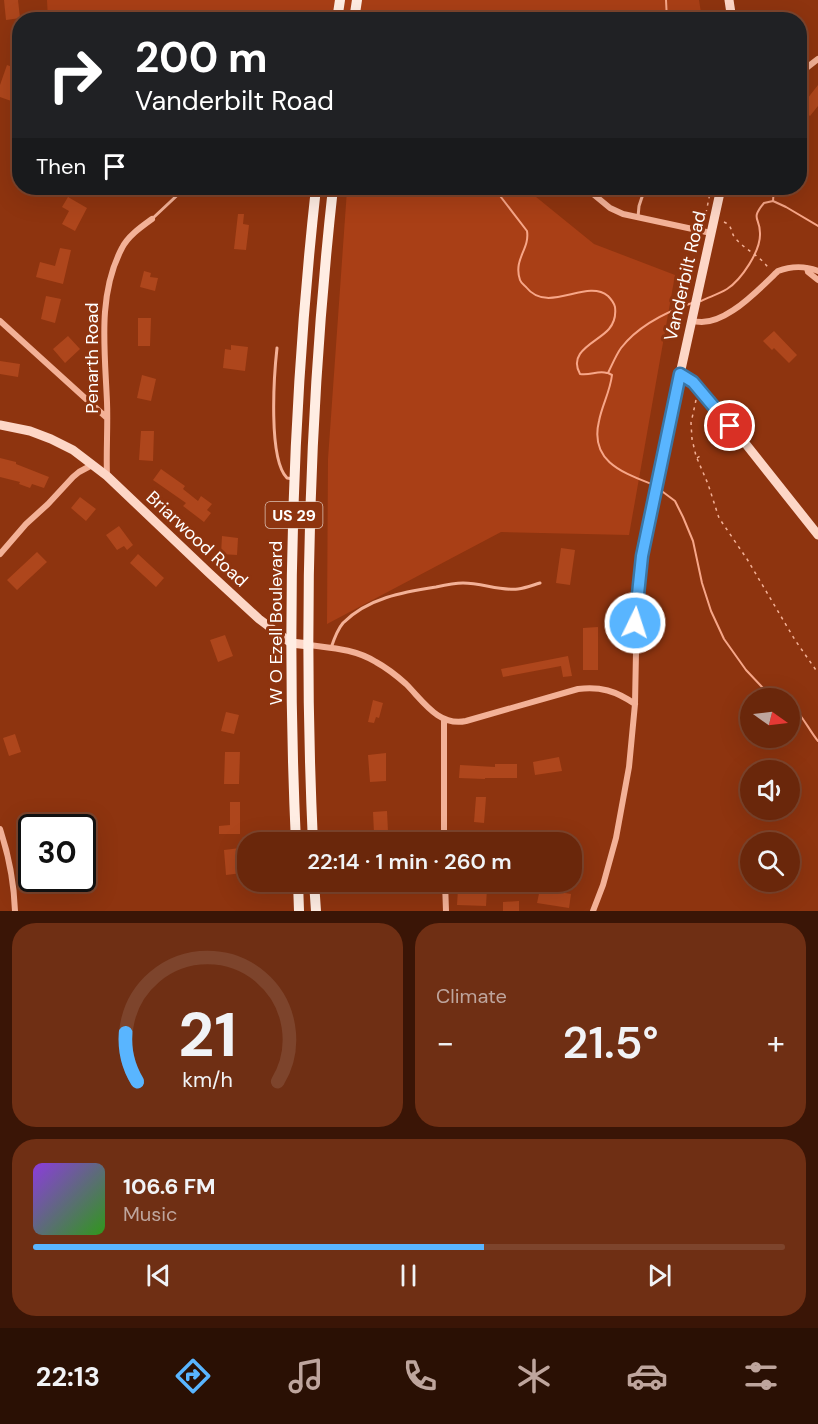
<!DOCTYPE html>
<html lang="en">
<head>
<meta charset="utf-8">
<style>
  body { margin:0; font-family:"DM Sans",sans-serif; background:#6f2f14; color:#f1f3f6; height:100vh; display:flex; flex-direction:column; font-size:22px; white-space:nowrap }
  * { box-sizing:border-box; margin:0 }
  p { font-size:20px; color:#bea59d }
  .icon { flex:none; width:33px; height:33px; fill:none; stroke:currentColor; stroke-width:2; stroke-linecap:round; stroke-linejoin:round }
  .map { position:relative; height:911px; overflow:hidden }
  .details { display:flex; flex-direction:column; gap:12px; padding:12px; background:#3a1506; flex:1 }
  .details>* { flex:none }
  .hud { position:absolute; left:12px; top:12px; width:795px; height:183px; border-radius:24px; box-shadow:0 6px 24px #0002,0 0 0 2px #7d442c; background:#202124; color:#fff; overflow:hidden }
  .needle { width:39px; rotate:104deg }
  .buttons { position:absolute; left:740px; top:688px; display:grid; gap:12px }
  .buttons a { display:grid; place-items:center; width:60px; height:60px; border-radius:50%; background:#6a270b; box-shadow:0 6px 24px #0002,0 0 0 2px #7d442c; font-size:30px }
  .speed { position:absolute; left:18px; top:814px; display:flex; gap:12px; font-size:30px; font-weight:700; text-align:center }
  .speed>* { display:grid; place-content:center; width:78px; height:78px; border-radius:50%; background:#6a270b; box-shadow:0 6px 24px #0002,0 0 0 2px #7d442c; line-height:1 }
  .speed .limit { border:3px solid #111; border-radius:9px; background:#fff; color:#111 }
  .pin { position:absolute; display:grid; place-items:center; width:51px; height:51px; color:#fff; margin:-26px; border:3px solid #fff; border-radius:50%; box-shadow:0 2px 6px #0007 }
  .me { position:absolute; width:66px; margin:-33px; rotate:4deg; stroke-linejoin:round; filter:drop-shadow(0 0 4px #0008) }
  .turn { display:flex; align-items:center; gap:21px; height:126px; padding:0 24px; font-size:27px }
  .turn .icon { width:78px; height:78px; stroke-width:2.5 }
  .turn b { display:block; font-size:42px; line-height:51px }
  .then { display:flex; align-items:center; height:57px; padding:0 24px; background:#0003; gap:12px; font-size:22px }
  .big { font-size:45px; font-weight:600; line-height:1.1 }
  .details .tile { flex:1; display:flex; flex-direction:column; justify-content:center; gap:9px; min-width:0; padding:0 21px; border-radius:24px; background:#6f2f14 }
  .details .dial { align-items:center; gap:0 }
  .dial svg { height:156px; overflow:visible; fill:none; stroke:#7d442c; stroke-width:7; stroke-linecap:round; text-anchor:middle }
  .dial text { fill:#f1f3f6; stroke:none }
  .song { display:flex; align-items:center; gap:18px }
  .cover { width:72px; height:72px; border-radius:9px; background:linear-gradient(135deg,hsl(270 70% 55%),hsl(110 70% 35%)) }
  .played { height:6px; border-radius:3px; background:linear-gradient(90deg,#59b5ff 60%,#7d442c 60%) }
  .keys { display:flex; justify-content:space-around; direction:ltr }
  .heat { display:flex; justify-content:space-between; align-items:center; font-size:33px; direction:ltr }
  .details .tiles { flex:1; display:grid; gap:12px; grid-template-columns:1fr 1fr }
  .tile:last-child { grid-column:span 2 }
  .trip { position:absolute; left:237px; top:832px; width:345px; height:60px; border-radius:24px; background:#6a270b; box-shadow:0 6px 24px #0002,0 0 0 2px #7d442c; font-weight:600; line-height:60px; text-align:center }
  .tab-bar { display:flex; height:96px; justify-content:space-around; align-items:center; background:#2a1004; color:#bea59d }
  .tab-bar .icon { width:42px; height:42px }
  .tab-bar .active { color:#59b5ff }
  .tab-bar b { font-size:27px; color:#f1f3f6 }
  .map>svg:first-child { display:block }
  .green { fill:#a93f16 }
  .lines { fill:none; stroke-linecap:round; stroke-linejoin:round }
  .stream { stroke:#f7a688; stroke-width:2 }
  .building { fill:#ae461c }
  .path { stroke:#f3b197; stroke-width:1.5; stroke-dasharray:3 4.5; stroke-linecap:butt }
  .lane { stroke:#f3b197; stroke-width:3 }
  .street { stroke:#f3b197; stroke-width:6 }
  .secondary { stroke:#fdd6c6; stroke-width:9 }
  .primary { stroke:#ffede3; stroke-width:10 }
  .route-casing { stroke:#3a76a6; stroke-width:15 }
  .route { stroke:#59b5ff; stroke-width:10 }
  .labels { text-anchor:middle; stroke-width:6; stroke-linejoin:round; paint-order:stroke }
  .shield { fill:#8e340f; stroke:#ddc2b7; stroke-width:1.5 }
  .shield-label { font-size:16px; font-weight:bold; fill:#fff }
  .street-label { font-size:18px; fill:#fff; stroke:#8e340f }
</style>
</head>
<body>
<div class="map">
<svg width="818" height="911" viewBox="0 0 818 911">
  <rect width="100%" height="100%" fill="#8e340f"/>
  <!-- green -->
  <path class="green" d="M47 0H699L702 19 48 20Z
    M343 188H525L594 244 675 275 629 535 501 532 327 624 328 459 347 190Z"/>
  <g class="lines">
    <!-- stream -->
    <path class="stream" d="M666 0 667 20
      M494 188 527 231C530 249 513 259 520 280 521 283 524 285 526 287 548 315 586 278 608 296 611 299 614 303 615 307 616 315 614 323 609 329 598 342 567 351 580 374 590 376 598 370 607 373
      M773 201 774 188
      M701 301C709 297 719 294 727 289 741 280 761 251 760 233 760 217 750 220 764 203L773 201 786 207 818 226
      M654 485C624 473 589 462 599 421 602 405 610 392 612 375L608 373C612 365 616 355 621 348 638 326 666 312 692 303
      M659 489 675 501 683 517 693 541 702 583 711 611 724 639 746 670 763 688 780 699
      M789 704C802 713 808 729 818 741"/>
  </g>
  <!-- building -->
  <path class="building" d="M4 0H18L20 18 6 20Z
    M7 65 20 70 16 81 20 82V86L14 102 0 97V85Z
    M818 85V106L810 116 800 108Z
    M68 197 87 208 75 231 62 224 69 211 62 207Z
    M238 214H244L243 224 249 225 246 250 234 249Z
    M60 248 71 250 63 284 36 277 40 262 55 266Z
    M144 271 151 273 150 277 158 278 155 291 140 287Z
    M46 296 61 299 55 323 41 319Z
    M138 318H151L150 346H138Z
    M774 331 797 355 789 363 774 348 772 350 763 341Z
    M68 336 80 349 65 363 53 349Z
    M231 345 248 347 245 371 223 368 225 349 231 350Z
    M0 361 20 364 18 377 0 374Z
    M142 375 156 379 151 401 137 398Z
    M141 431H154L153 461 139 460Z
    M0 458 16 462V464L49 477 44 488 32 484 30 488 19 484 20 482 0 477Z
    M161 469 185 486 183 489 198 501 201 496 212 504 207 510 211 513 204 522 183 506 186 503 153 480Z
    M80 497 96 509 86 521 71 508Z
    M119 526 133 545 127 550 124 546 117 550 106 535Z
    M222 536 238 538 237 555 221 554Z
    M561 548 575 550 570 585 556 583Z
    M37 552 47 562 17 590 7 580Z
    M138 554 164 578 156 587 130 563Z
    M598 627V670H583V628Z
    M225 635 233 656 218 662 210 640Z
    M568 656 572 676 563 677 561 666 503 677 501 669Z
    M373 700 383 703 379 718 376 717 374 723 368 722Z
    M226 712 239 715 234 734 221 731Z
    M15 734 21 752 9 756 3 738Z
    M225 752H240L239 784H224Z
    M386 753V781L370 782 368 755Z
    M559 757 562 771 535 775 533 762Z
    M495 764H517V778H485V779L459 778 460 765 495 767Z
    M476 797H486L484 823 474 822Z
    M230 802H240V834H219V826L230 825Z
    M387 811 388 832 374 833 373 812Z
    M240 848 242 873 226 875 224 850Z
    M374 882H388V893L374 892Z
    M468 884H477L476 888H487L486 906 457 905 458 889 468 890Z
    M540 889 571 894 569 908 537 903Z
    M519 901V911H503V902Z"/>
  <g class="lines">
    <!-- path -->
    <path class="path" d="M706 213 711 188
      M724 222C733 226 730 231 735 238 745 250 761 256 769 269
      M696 400 691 423 692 439 696 456 708 484 719 518 747 559 795 640 818 673
      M697 458 703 454"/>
    <!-- lane -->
    <path class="lane" d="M638 217 639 206 645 188
      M153 218 185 188
      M277 348C274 375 268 459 287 478L294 479
      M331 648C334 639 337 630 343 623 368 598 403 592 436 587 445 585 454 583 463 583 482 583 500 591 518 589 526 588 533 585 540 583"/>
    <!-- street -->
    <path class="street" d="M800 75 805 69 818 59
      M587 189 610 208 623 214 711 233
      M807 268 808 272 818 280
      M691 320C720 332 759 289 778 271 791 266 806 266 818 271
      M0 321 107 418
      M107 476C106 452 108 427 107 402 105 351 97 295 122 248 128 236 141 227 152 219
      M0 554 26 524 48 504 73 477 79 472 92 465
      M309 645C332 648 355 649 376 662 387 668 397 676 406 684 423 701 439 727 466 721L578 689C600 686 616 691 635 704
      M444 719V843
      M0 829C9 856 14 883 15 911
      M445 882 446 911
      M593 911 603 885 616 838 629 767 635 704 637 600 642 556 680 374"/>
    <!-- secondary -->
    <path class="secondary" d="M729 0 732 20
      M721 188 680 374 693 382 745 443 818 535
      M0 425 30 431 51 439 73 450 107 476 209 573 259 619 291 643 309 645"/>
    <!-- primary -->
    <path class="primary" d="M337 20 340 0
      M354 20 357 0
      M296 843C286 625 292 405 316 188
      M313 843C303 625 309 405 333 188
      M298 882 299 911
      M314 882 316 911"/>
  </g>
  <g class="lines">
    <!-- route casing -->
    <g class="route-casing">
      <path id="route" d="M635 623 642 556 680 374 693 382 730 426"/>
    </g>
    <!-- route -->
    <use href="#route" class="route"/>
  </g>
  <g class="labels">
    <!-- shield labels -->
    <rect class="shield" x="265.5" y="502" width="57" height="26" rx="4.5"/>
    <g class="shield-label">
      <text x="294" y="521">US 29</text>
    </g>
    <!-- street labels -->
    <g class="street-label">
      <text transform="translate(685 276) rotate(-77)" y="6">Vanderbilt Road</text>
      <text transform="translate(92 358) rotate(-90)" y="6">Penarth Road</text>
      <text transform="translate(197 539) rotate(43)" y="6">Briarwood Road</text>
      <text transform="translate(276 623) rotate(-90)" y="6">W O Ezell Boulevard</text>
    </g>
  </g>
</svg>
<div class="buttons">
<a><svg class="needle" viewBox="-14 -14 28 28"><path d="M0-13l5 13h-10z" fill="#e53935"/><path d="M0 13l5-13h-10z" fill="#bea59d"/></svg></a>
<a><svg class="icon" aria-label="sound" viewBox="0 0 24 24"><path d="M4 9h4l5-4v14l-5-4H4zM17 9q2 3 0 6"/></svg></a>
<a><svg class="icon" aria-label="search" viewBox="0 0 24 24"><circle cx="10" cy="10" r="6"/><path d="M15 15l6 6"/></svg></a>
</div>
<div class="speed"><div class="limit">30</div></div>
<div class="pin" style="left:730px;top:426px;background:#d93025"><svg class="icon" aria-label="arrive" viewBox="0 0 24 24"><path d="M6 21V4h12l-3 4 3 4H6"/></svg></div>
<svg class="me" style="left:635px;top:623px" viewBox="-20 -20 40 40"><circle r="17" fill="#59b5ff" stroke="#fff" stroke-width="3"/><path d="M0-11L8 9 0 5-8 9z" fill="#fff"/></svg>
<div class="trip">22:14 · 1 min · 260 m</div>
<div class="hud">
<div class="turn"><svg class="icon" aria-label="right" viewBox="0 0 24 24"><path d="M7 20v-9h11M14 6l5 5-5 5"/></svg><div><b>200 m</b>Vanderbilt Road</div></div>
<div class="then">Then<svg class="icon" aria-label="arrive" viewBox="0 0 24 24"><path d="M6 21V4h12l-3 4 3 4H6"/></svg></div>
</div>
</div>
<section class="details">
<div class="tiles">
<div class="tile dial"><svg viewBox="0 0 100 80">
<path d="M14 69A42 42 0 1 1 86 69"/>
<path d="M14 69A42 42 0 0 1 8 44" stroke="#59b5ff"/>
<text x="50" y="56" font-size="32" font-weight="700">21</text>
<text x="50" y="72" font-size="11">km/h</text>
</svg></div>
<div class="tile"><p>Climate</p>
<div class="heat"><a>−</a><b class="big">21.5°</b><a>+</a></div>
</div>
<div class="tile">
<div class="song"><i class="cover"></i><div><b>106.6 FM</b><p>Music</p></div></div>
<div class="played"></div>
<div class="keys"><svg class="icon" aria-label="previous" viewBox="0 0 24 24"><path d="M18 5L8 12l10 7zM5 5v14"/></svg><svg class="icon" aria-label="pause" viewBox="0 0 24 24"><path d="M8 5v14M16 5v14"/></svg><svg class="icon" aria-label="next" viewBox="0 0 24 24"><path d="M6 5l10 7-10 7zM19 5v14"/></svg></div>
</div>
</div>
</section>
<nav class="tab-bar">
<b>22:13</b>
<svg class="icon active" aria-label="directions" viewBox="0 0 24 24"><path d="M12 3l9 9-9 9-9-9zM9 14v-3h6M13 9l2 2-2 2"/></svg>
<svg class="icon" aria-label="music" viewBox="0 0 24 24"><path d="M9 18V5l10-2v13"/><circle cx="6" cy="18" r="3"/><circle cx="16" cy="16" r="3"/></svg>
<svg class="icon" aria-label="phone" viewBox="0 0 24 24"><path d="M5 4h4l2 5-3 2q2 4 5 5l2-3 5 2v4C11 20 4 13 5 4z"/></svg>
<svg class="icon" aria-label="climate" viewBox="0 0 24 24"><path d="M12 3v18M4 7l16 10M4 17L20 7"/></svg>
<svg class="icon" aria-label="car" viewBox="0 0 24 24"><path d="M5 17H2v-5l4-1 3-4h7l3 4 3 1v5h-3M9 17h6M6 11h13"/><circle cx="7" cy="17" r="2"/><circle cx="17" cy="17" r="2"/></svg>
<svg class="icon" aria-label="filters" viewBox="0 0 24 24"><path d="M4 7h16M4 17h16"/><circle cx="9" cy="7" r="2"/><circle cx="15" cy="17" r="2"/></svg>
</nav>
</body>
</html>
